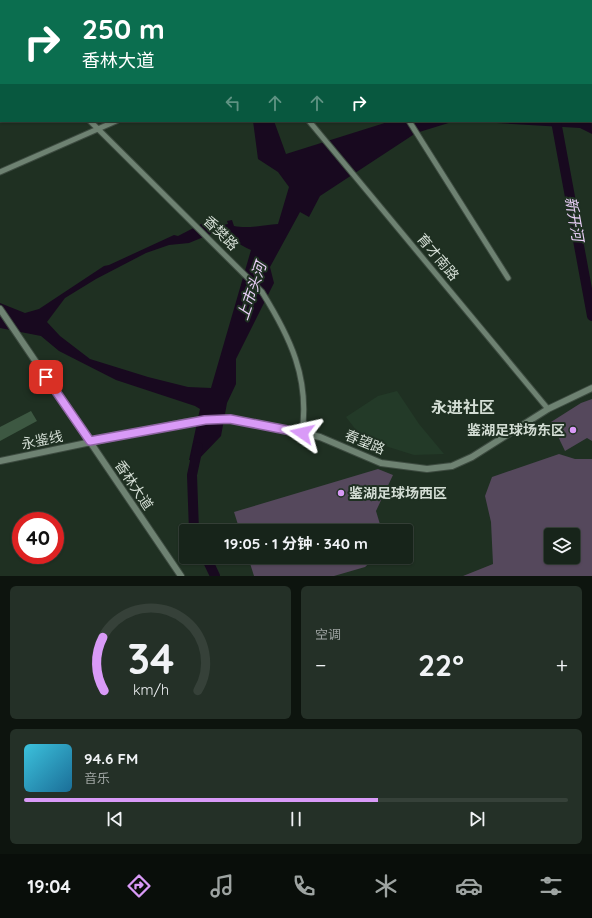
<!DOCTYPE html>
<html lang="zh">
<head>
<meta charset="utf-8">
<style>
  body { margin:0; font-family:Quicksand,"Noto Sans SC",sans-serif; background:#243027; color:#f1f3f6; height:100vh; display:flex; flex-direction:column; font-size:15px; white-space:nowrap }
  * { box-sizing:border-box; margin:0 }
  p { font-size:13px; color:#9ea4a2 }
  .icon { flex:none; width:22px; height:22px; fill:none; stroke:currentColor; stroke-width:2; stroke-linecap:round; stroke-linejoin:round }
  .map { position:relative; height:576px; overflow:hidden }
  .details { display:flex; flex-direction:column; gap:10px; padding:10px; background:#0d140e; flex:1 }
  .details>* { flex:none }
  .hud { position:absolute; left:0px; top:0px; width:592px; height:122px; box-shadow:0 1px 3px #0004,0 0 0 1px #364139; background:#0b6e4f; color:#fff; overflow:hidden }
  .buttons { position:absolute; left:544px; top:528px; display:grid; gap:8px }
  .buttons a { display:grid; place-items:center; width:36px; height:36px; border-radius:4px; background:#17241a; box-shadow:0 1px 3px #0004,0 0 0 1px #364139; font-size:20px }
  .speed { position:absolute; left:12px; top:512px; display:flex; gap:8px; font-size:20px; font-weight:700; text-align:center }
  .speed>* { display:grid; place-content:center; width:52px; height:52px; border-radius:50%; background:#17241a; box-shadow:0 1px 3px #0004,0 0 0 1px #364139; line-height:1 }
  .speed .limit { border:6px solid #d22; background:#fff; color:#111 }
  .pin { position:absolute; display:grid; place-items:center; width:34px; height:34px; color:#fff; margin:-17px; border-radius:8px; box-shadow:0 2px 6px #0006 }
  .me { position:absolute; width:44px; margin:-22px; rotate:281deg; stroke-linejoin:round; filter:drop-shadow(0 0 3px #0008) }
  .turn { display:flex; align-items:center; gap:14px; height:84px; padding:0 16px; font-size:18px }
  .turn .icon { width:52px; height:52px; stroke-width:2.5 }
  .turn b { display:block; font-size:28px; line-height:34px }
  .lanes { display:flex; align-items:center; height:38px; padding:0 16px; background:#0003; justify-content:center; gap:20px; direction:ltr }
  .lanes .off { opacity:.35 }
  .big { font-size:30px; font-weight:700; line-height:1.1 }
  .details .card { flex:1; display:flex; flex-direction:column; justify-content:center; gap:6px; min-width:0; padding:0 14px; border-radius:6px; background:#243027 }
  .details .dial { align-items:center; gap:0 }
  .dial svg { height:104px; overflow:visible; fill:none; stroke:#364139; stroke-width:7; stroke-linecap:round; text-anchor:middle }
  .dial text { fill:#f1f3f6; stroke:none }
  .song { display:flex; align-items:center; gap:12px }
  .cover { width:48px; height:48px; border-radius:6px; background:linear-gradient(135deg,hsl(190 70% 55%),hsl(200 70% 35%)) }
  .played { height:4px; border-radius:2px; background:linear-gradient(90deg,#d99af7 65%,#364139 65%) }
  .keys { display:flex; justify-content:space-around; direction:ltr }
  .heat { display:flex; justify-content:space-between; align-items:center; font-size:22px; direction:ltr }
  .details .tiles { flex:1; display:grid; gap:10px; grid-template-columns:1fr 1fr }
  .card:last-child { grid-column:span 2 }
  .trip { position:absolute; left:179px; top:524px; width:234px; height:40px; border-radius:4px; background:#17241a; box-shadow:0 1px 3px #0004,0 0 0 1px #364139; font-weight:700; line-height:40px; text-align:center }
  .tabs { display:flex; height:64px; justify-content:space-around; align-items:center; background:#090e0a; color:#9ea4a2 }
  .tabs .icon { width:28px; height:28px }
  .tabs .active { color:#d99af7 }
  .tabs b { font-size:18px; color:#f1f3f6 }
  .map>svg:first-child { display:block }
  .built { fill:#233a28 }
  .green { fill:#55485c; fill-rule:evenodd }
  .water { fill:#18091f; fill-rule:evenodd }
  .lines { fill:none; stroke-linecap:round; stroke-linejoin:round }
  .canal { stroke:#18091f; stroke-width:6 }
  .river { stroke:#18091f; stroke-width:10 }
  .building { fill:#3d5842 }
  .service-casing { stroke:#3d4b40; stroke-width:4.5 }
  .minor-casing { stroke:#3d4b40; stroke-width:7 }
  .tertiary-casing { stroke:#3d4b40; stroke-width:8 }
  .service { stroke:#6e8272; stroke-width:2.5 }
  .minor { stroke:#6e8272; stroke-width:5 }
  .tertiary { stroke:#6e8272; stroke-width:6 }
  .route-casing { stroke:#8d64a1; stroke-width:10 }
  .route { stroke:#d99af7; stroke-width:7 }
  .poi-dot { fill:#d99af7; stroke:#1f3022; stroke-width:1.5 }
  .labels { text-anchor:middle; stroke-width:4; stroke-linejoin:round; paint-order:stroke }
  .street-label { font-size:14px; fill:#d3ddd4; stroke:#1f3022 }
  .poi-label { font-size:14px; font-weight:bold; fill:#d3ddd4; stroke:#1f3022; text-anchor:end }
  .water-label { font-size:15px; font-style:italic; fill:#ebd0f9; stroke:#1f3022 }
  .quarter-label { font-size:16px; font-weight:bold; fill:#d3ddd4; stroke:#1f3022 }
</style>
</head>
<body>
<div class="map">
<svg width="592" height="576" viewBox="0 0 592 576">
  <rect width="100%" height="100%" fill="#1f3022"/>
  <!-- built -->
  <path class="built" d="M397 391 419 424 444 454 414 455 363 439 346 417 378 396Z"/>
  <!-- green -->
  <path class="green" d="M523 0H592V90L591 1Z
    M592 399V441L587 438 565 451 551 422 581 403Z
    M559 454 575 459H592V576H463L493 564 491 522 485 496 492 477ZM551 535H573V557H551Z
    M378 469 393 475 376 511 382 531H240L234 512Z
    M248 557H376L365 567 334 576H254Z"/>
  <!-- water -->
  <path class="water" d="M591 91 592 134 580 128 462 121H591Z
    M253 121H274L286 154 391 121H455L416 133 320 196 309 217 300 212 270 267 274 283 236 359V384L227 403 221 436 197 461 189 460 200 409 195 406 116 380 59 351 41 336 0 328V303L25 313 39 309 104 266 109 265 174 235 178 236 209 220 216 222 218 221 223 225 228 224 227 221 232 220 234 226C247 229 264 225 278 224L289 187 278 172 258 159ZM218 231C230 237 239 245 251 250L211 388 188 387 148 377 90 359 60 336 47 322 65 298 96 279 146 253 169 245 189 243Z"/>
  <g class="lines">
    <!-- canal -->
    <path class="canal" d="M21 1 23 0
      M0 7H1"/>
    <!-- river -->
    <path class="river" d="M556 121 592 316
      M194 531 192 475 198 447
      M206 557 215 576"/>
  </g>
  <!-- building -->
  <path class="building" d="M31 411 37 421 0 441V427Z"/>
  <g class="lines">
    <!-- service casing -->
    <g class="service-casing">
      <path id="service" d="M253 0 254 1
        M398 1 399 0
        M565 1V0"/>
    </g>
    <!-- minor casing -->
    <g class="minor-casing">
      <path id="minor" d="M11 0 12 1
        M228 0V1
        M90 121 262 292C290 337 310 378 302 433
        M309 121 548 409
        M409 121 508 278
        M0 172 116 121"/>
    </g>
    <!-- tertiary casing -->
    <g class="tertiary-casing">
      <path id="tertiary" d="M0 309 181 576
        M0 461 187 422 205 420 230 419 302 433 320 437 381 463 427 469 452 466 472 457 548 409 592 388"/>
    </g>
    <!-- service -->
    <use href="#service" class="service"/>
    <!-- minor -->
    <use href="#minor" class="minor"/>
    <!-- tertiary -->
    <use href="#tertiary" class="tertiary"/>
  </g>
  <g class="lines">
    <!-- route casing -->
    <g class="route-casing">
      <path id="route" d="M46 377 90 441 205 420 230 419 302 433"/>
    </g>
    <!-- route -->
    <use href="#route" class="route"/>
  </g>
  <!-- markers -->
  <g class="poi-dot">
    <circle cx="573" cy="430" r="4"/>
    <circle cx="341" cy="493" r="4"/>
  </g>
  <g class="labels">
    <!-- street labels -->
    <g class="street-label">
      <text transform="translate(221 233) rotate(45)" y="5">香樊路</text>
      <text transform="translate(438 257) rotate(50)" y="5">育才南路</text>
      <text transform="translate(42 440) rotate(-12)" y="5">永鉴线</text>
      <text transform="translate(365 442) rotate(22)" y="5">春望路</text>
      <text transform="translate(134 485) rotate(56)" y="5">香林大道</text>
    </g>
    <!-- poi labels -->
    <g class="poi-label">
      <text x="565" y="435">鉴湖足球场东区</text>
      <text x="349" y="498" text-anchor="start">鉴湖足球场西区</text>
    </g>
    <!-- water labels -->
    <g class="water-label">
      <text transform="translate(574 219) rotate(80)" y="5">新开河</text>
      <text transform="translate(252 291) rotate(-71)" y="5">上市头河</text>
    </g>
    <!-- quarter labels -->
    <g class="quarter-label">
      <text x="463" y="413">永进社区</text>
    </g>
  </g>
</svg>
<div class="buttons">
<a><svg class="icon" aria-label="layers" viewBox="0 0 24 24"><path d="M12 4l9 5-9 5-9-5zM3 14l9 5 9-5"/></svg></a>
</div>
<div class="speed"><div class="limit">40</div></div>
<div class="pin" style="left:46px;top:377px;background:#d93025"><svg class="icon" aria-label="arrive" viewBox="0 0 24 24"><path d="M6 21V4h12l-3 4 3 4H6"/></svg></div>
<svg class="me" style="left:302px;top:433px" viewBox="-20 -20 40 40"><path d="M0-17L14 15 0 8-14 15z" fill="#d99af7" stroke="#fff" stroke-width="4"/></svg>
<div class="trip">19:05 · 1 分钟 · 340 m</div>
<div class="hud">
<div class="turn"><svg class="icon" aria-label="right" viewBox="0 0 24 24"><path d="M7 20v-9h11M14 6l5 5-5 5"/></svg><div><b>250 m</b>香林大道</div></div>
<div class="lanes"><svg class="icon off" aria-label="left" viewBox="0 0 24 24"><path d="M17 20v-9H6M10 6l-5 5 5 5"/></svg><svg class="icon off" aria-label="ahead" viewBox="0 0 24 24"><path d="M12 20V5M6 11l6-6 6 6"/></svg><svg class="icon off" aria-label="ahead" viewBox="0 0 24 24"><path d="M12 20V5M6 11l6-6 6 6"/></svg><svg class="icon" aria-label="right" viewBox="0 0 24 24"><path d="M7 20v-9h11M14 6l5 5-5 5"/></svg></div>
</div>
</div>
<section class="details">
<div class="tiles">
<div class="card dial"><svg viewBox="0 0 100 80">
<path d="M14 69A42 42 0 1 1 86 69"/>
<path d="M14 69A42 42 0 0 1 13 28" stroke="#d99af7"/>
<text x="50" y="56" font-size="32" font-weight="700">34</text>
<text x="50" y="72" font-size="11">km/h</text>
</svg></div>
<div class="card"><p>空调</p>
<div class="heat"><a>−</a><b class="big">22°</b><a>+</a></div>
</div>
<div class="card">
<div class="song"><i class="cover"></i><div><b>94.6 FM</b><p>音乐</p></div></div>
<div class="played"></div>
<div class="keys"><svg class="icon" aria-label="previous" viewBox="0 0 24 24"><path d="M18 5L8 12l10 7zM5 5v14"/></svg><svg class="icon" aria-label="pause" viewBox="0 0 24 24"><path d="M8 5v14M16 5v14"/></svg><svg class="icon" aria-label="next" viewBox="0 0 24 24"><path d="M6 5l10 7-10 7zM19 5v14"/></svg></div>
</div>
</div>
</section>
<nav class="tabs">
<b>19:04</b>
<svg class="icon active" aria-label="directions" viewBox="0 0 24 24"><path d="M12 3l9 9-9 9-9-9zM9 14v-3h6M13 9l2 2-2 2"/></svg>
<svg class="icon" aria-label="music" viewBox="0 0 24 24"><path d="M9 18V5l10-2v13"/><circle cx="6" cy="18" r="3"/><circle cx="16" cy="16" r="3"/></svg>
<svg class="icon" aria-label="phone" viewBox="0 0 24 24"><path d="M5 4h4l2 5-3 2q2 4 5 5l2-3 5 2v4C11 20 4 13 5 4z"/></svg>
<svg class="icon" aria-label="climate" viewBox="0 0 24 24"><path d="M12 3v18M4 7l16 10M4 17L20 7"/></svg>
<svg class="icon" aria-label="car" viewBox="0 0 24 24"><path d="M5 17H2v-5l4-1 3-4h7l3 4 3 1v5h-3M9 17h6M6 11h13"/><circle cx="7" cy="17" r="2"/><circle cx="17" cy="17" r="2"/></svg>
<svg class="icon" aria-label="filters" viewBox="0 0 24 24"><path d="M4 7h16M4 17h16"/><circle cx="9" cy="7" r="2"/><circle cx="15" cy="17" r="2"/></svg>
</nav>
</body>
</html>
